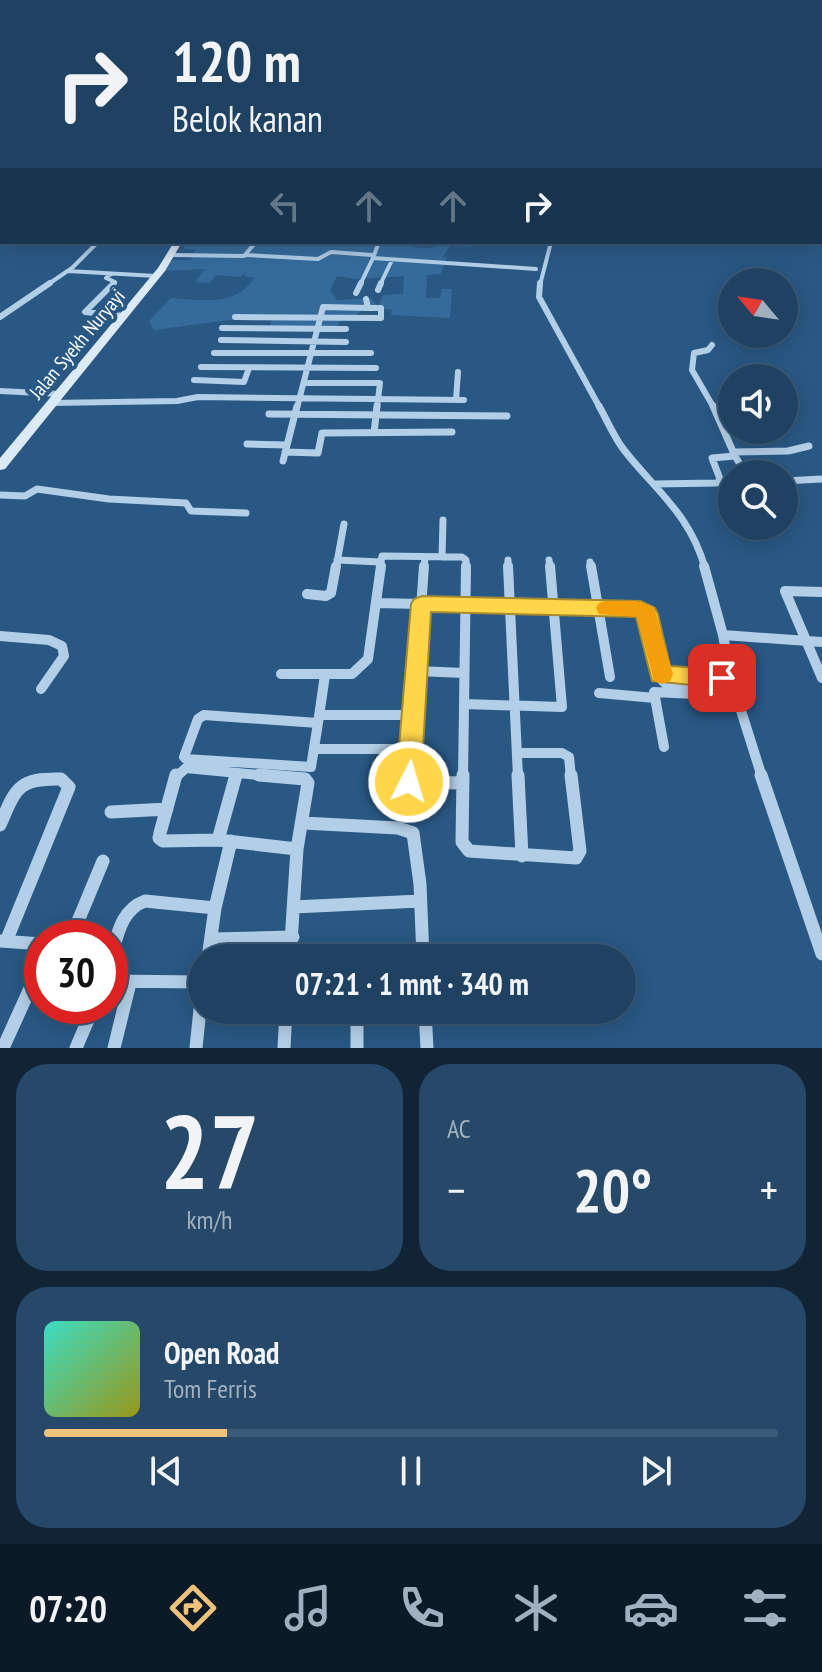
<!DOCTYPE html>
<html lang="id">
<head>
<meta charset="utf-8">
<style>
  body { margin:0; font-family:"PT Sans Narrow",sans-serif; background:#274969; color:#f1f3f6; height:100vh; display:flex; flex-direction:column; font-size:30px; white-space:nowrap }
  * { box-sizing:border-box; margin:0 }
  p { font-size:26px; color:#a1b0be }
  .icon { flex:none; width:44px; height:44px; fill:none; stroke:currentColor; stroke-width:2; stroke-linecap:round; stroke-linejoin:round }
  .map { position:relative; height:1048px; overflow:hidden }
  .panel { display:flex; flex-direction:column; gap:16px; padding:16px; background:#112436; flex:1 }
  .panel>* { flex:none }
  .hud { position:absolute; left:0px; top:0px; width:822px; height:244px; box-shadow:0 4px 20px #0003,0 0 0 2px #3c5b78; background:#1f4263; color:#f1f3f6; overflow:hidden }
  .needle { width:52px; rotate:299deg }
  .tools { position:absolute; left:718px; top:268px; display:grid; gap:16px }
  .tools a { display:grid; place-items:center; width:80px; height:80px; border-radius:50%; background:#1f4263; box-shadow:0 4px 20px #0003,0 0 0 2px #3c5b78; font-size:40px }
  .speed { position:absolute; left:24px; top:920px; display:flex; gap:16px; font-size:40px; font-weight:700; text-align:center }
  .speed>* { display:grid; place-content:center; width:104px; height:104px; border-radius:50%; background:#1f4263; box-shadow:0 4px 20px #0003,0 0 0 2px #3c5b78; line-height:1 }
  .speed .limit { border:12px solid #d22; background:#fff; color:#111 }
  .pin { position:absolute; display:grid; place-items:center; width:68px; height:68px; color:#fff; margin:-34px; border-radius:16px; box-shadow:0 4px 12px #0006 }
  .me { position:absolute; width:88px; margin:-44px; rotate:5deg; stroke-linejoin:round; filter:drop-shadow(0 0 6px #0008) }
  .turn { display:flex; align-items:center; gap:28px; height:168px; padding:0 40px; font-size:36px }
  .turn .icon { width:104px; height:104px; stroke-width:2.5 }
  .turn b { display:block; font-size:56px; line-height:68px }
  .lanes { display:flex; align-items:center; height:76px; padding:0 40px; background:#0003; justify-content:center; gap:40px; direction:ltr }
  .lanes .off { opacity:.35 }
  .big { font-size:60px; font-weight:800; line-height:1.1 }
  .panel .widget { flex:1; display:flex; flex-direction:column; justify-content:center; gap:12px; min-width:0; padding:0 28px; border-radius:32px; background:#274969 }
  .panel .dial { align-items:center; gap:0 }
  .dial b { font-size:104px; line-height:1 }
  .song { display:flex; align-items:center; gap:24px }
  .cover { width:96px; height:96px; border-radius:12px; background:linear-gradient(135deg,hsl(170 70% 55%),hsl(60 70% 35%)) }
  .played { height:8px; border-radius:4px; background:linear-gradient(90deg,#eec27a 25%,#3c5b78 25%) }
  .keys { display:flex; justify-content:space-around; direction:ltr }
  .heat { display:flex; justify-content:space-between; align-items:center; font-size:44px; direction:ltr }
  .panel .tiles { flex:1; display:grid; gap:16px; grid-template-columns:1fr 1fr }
  .widget:last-child { grid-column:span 2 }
  .trip { position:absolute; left:188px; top:944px; width:448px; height:80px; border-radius:40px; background:#1f4263; box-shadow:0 4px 20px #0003,0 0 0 2px #3c5b78; font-weight:800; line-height:80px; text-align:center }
  .menu { display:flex; height:128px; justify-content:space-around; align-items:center; background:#0c1a28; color:#a1b0be }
  .menu .icon { width:56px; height:56px }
  .menu .current { color:#eec27a }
  .menu b { font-size:36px; color:#f1f3f6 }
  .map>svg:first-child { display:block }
  .green { fill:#346b9b; fill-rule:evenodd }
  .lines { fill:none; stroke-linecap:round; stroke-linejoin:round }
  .street-far4 { stroke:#b3cfe7; stroke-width:4 }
  .street-far3 { stroke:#b3cfe7; stroke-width:6 }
  .street-far2 { stroke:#b3cfe7; stroke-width:7 }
  .street-far1 { stroke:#b3cfe7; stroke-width:10 }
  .street { stroke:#b3cfe7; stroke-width:13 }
  .secondary { fill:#dceaf6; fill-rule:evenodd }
  .route { fill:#ffd54a; stroke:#a68a30; stroke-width:2 }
  .slow { fill:#f59e0b }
  .labels { text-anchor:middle; stroke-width:8; stroke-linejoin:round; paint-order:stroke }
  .far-street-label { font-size:20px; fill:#fff; stroke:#295884 }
</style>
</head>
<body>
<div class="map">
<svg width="822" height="1048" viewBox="0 0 822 1048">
  <rect width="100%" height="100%" fill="#295884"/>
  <!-- green -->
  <path class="green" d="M190 242H384L383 246 386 242C407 242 421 253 439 245L435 242H472L471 247 450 246 443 257H447L441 274 427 275 426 298H440L442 289H452L450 318 391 315 392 310 364 307 353 319H342L332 332 269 328 274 314 154 330 149 321 171 298C203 300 235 307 254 278L244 276 247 270 240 277 216 275 210 283 195 282 205 269 162 271 171 260H191L195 250 184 249V243ZM337 276 357 279 404 276 403 294 383 295 378 306 370 298 337 300 330 290Z"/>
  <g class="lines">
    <!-- street-far4 -->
    <path class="street-far4" d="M379 242 373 258 536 269
      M172 255 244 256 256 242
      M246 255 318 259 331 252 372 255
      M68 271 156 276
      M111 274 106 278 115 282 112 285
      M47 285 72 268 98 242
      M360 285 373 258
      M380 285 392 260
      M540 285 551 242"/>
    <!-- street-far3 -->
    <path class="street-far3" d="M114 283 85 312 124 316
      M540 283 539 297 600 408
      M378 290 381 283
      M356 293 361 283
      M0 317 50 283
      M235 317 381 318V308H368
      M222 328 346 329
      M221 340 346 342
      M712 345 708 350 694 353 692 370 714 408
      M214 353H371
      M201 367 376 368
      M194 380 244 382 249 368
      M304 383H380L377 408
      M0 391 59 394
      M456 400 458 372
      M51 403 177 401 198 397 464 400
      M297 408 323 307 368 308 366 299"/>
    <!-- street-far2 -->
    <path class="street-far2" d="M599 406C607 420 614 437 624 450 656 491 690 514 705 568
      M269 414 507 416
      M374 433 377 406
      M247 444 287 445
      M285 452 318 453 322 433 452 432
      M733 452 788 451 809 446
      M735 456 746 474
      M283 461 297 406
      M784 481 822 479
      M654 484 717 483 720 479 712 458 735 456 713 406
      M0 495 25 496 37 489 109 499 186 503 191 511 246 513
      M442 557 443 520
      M337 560 380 562
      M508 560V568
      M549 560 550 568
      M590 562 591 568
      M336 568 344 524
      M380 568 382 556 462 557 466 560V568
      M424 568 425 557"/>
    <!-- street-far1 -->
    <path class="street-far1" d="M508 566 518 777
      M591 566 610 677
      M704 566 723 635 731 679 762 777
      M822 592 785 591 822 678
      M307 594 326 596 331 593 336 566
      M376 603 641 609 647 614 661 679 665 683 733 687
      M723 635 822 642
      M0 636 49 640 62 646 64 656 41 689
      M417 671 464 673
      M281 674H352L368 659 381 566
      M660 674 731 679
      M599 693 655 698
      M464 704 562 707 550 566
      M204 715 318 723 311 767 186 759 184 757 198 719Z
      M320 715H413
      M318 723 325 675
      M664 747 654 692 736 696
      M314 749H411
      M517 753H562L569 757 571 777
      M176 777 186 768 280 777
      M235 777 236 773
      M409 777 424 566
      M463 777 466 566"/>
    <!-- street -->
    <path class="street" d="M176 775 160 833 159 838 163 841 218 840 297 849
      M259 775 305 779 308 783 297 849
      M410 775 409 782 463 783
      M463 775 462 842 469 851 576 858 580 851 571 775
      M518 775 522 856
      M761 775 822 954
      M111 812 167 809
      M303 823 398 828 413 833 420 884 423 958
      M0 825C16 788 18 778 61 779L69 787 7 939
      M218 840 236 775
      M294 907 420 901
      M71 938 103 861
      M213 939 293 937
      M0 941 42 944
      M208 958 215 908 231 841
      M290 958 297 849
      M110 960C117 938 120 910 145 901L215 908
      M110 981 202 982
      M357 1010V1048
      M425 1010 427 1048
      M3 1048 42 962
      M76 1048 94 1006
      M114 1048 130 983
      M196 1048 202 990
      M284 1048 286 1010"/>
    <!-- secondary -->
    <path class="secondary" d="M174 242H182L165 271 5 469 0 470V458L158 268Z"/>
  </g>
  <!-- sky -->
  <linearGradient id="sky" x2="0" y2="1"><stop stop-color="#173049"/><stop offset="0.44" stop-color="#436a94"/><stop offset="1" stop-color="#436a94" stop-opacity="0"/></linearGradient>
  <rect width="822" height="264" fill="url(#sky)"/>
  <!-- route -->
  <path class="route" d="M422 596 641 601 655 608 658 614 670 666 722 669 730 672 733 678 730 685 722 688 652 681 636 617 431 612 421 782 418 790 409 794 400 790 396 782 411 604 414 599Z"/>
  <!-- slow -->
  <path class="slow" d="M606 601H636L654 607 673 674 670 681 662 684 654 681 637 617 599 614 596 608 599 603Z"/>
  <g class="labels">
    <!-- far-street labels -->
    <g class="far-street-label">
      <text transform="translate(77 344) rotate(-50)" y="7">Jalan Syekh Nuryayi</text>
    </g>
  </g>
</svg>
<div class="tools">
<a><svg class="needle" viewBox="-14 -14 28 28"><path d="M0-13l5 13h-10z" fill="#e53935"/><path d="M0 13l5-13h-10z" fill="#a1b0be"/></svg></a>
<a><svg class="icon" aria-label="sound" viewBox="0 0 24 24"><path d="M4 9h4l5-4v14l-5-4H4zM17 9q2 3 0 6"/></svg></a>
<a><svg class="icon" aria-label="search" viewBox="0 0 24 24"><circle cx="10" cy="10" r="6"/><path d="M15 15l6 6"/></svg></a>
</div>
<div class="speed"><div class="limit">30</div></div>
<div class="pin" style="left:722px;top:678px;background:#d93025"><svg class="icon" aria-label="arrive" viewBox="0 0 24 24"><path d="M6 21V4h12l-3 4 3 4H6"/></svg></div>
<svg class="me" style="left:409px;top:782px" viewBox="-20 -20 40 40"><circle r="17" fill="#ffd54a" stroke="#fff" stroke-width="3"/><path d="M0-11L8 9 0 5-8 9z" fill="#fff"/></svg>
<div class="trip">07:21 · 1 mnt · 340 m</div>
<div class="hud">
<div class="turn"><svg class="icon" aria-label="right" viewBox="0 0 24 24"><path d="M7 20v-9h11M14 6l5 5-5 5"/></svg><div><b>120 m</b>Belok kanan</div></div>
<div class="lanes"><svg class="icon off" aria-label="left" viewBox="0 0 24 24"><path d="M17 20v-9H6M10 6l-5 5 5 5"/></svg><svg class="icon off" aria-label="ahead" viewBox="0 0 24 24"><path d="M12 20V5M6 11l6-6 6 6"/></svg><svg class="icon off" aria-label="ahead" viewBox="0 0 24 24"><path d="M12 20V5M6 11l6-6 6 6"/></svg><svg class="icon" aria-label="right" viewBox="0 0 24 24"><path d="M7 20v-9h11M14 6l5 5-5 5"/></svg></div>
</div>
</div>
<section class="panel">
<div class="tiles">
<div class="widget dial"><b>27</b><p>km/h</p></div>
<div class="widget"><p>AC</p>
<div class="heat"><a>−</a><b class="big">20°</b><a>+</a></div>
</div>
<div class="widget">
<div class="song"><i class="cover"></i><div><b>Open Road</b><p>Tom Ferris</p></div></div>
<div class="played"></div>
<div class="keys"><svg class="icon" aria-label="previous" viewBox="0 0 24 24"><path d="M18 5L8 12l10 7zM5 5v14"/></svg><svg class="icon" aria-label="pause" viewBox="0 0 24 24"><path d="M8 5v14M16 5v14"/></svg><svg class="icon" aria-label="next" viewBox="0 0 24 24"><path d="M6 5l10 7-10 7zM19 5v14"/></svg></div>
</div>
</div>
</section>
<nav class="menu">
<b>07:20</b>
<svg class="icon current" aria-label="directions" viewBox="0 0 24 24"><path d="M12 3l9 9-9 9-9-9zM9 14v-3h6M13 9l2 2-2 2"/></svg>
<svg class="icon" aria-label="music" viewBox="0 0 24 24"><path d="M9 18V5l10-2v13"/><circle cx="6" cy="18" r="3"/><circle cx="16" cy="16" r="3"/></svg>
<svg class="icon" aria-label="phone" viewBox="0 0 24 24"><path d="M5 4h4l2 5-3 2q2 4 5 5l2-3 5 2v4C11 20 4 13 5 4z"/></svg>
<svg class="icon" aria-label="climate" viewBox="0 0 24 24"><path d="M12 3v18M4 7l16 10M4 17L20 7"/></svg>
<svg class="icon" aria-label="car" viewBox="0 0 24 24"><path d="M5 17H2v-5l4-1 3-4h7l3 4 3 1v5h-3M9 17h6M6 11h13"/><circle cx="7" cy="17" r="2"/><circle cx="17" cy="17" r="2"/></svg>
<svg class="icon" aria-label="filters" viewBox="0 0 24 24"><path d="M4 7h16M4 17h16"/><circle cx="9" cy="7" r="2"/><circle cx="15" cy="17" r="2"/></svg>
</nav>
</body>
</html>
